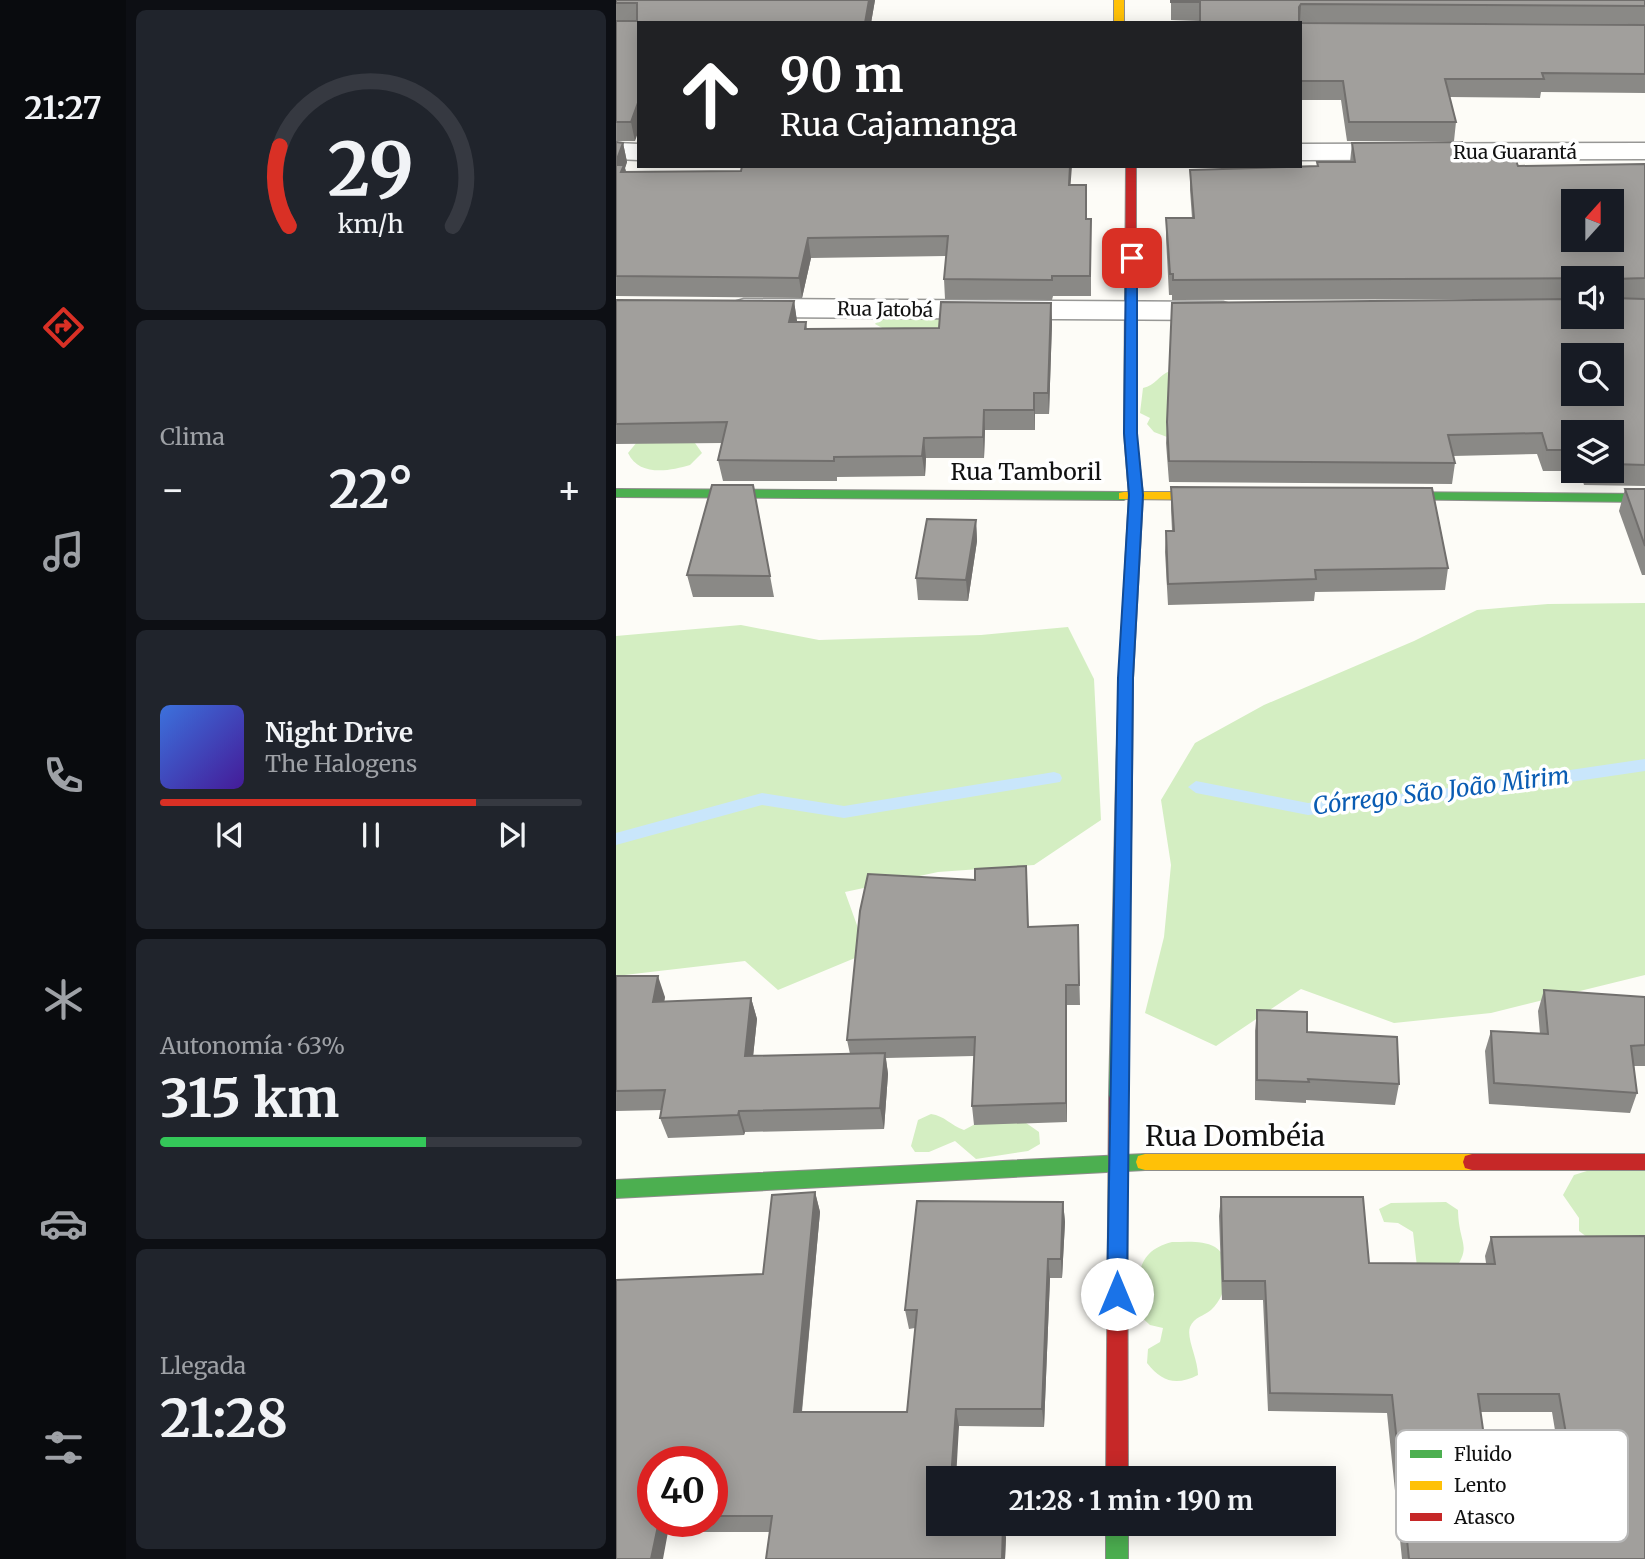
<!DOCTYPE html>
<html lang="es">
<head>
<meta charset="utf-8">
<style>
  body { margin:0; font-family:Merriweather,serif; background:#20242c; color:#f1f3f6; height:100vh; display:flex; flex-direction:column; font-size:26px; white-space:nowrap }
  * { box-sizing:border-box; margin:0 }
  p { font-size:23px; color:#9ea1a6 }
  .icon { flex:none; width:38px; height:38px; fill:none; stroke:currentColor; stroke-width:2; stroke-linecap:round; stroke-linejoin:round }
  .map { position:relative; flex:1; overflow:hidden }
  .drawer { display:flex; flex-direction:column; gap:10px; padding:10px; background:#0d0f14; width:490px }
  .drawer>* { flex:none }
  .top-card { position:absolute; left:21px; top:21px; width:665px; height:147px; border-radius:0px; box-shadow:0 4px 18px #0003; background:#202124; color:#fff; overflow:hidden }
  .needle { width:46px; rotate:21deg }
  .tools { position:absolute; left:945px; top:189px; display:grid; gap:14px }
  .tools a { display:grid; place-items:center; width:63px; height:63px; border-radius:0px; background:#171b24; box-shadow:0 4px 18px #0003; font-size:35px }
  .speed { position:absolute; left:21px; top:1446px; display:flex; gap:14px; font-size:35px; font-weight:700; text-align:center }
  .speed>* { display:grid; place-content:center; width:91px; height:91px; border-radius:50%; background:#171b24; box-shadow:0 4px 18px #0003; line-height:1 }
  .speed .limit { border:10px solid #d22; background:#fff; color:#111 }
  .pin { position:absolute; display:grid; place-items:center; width:60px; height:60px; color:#fff; margin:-30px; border-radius:14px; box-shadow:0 4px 10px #0006 }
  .me { position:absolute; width:77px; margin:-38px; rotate:0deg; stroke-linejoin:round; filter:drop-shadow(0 0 5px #0008) }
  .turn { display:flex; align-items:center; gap:24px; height:147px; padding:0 28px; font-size:32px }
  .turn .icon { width:91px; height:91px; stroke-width:2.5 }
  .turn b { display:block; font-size:49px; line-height:60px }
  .big { font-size:52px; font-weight:700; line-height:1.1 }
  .drawer .widget { flex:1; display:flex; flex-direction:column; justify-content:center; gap:10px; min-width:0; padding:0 24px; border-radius:10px; background:#20242c }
  .drawer .dial { align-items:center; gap:0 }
  .dial svg { height:182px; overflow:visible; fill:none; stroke:#363941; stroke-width:7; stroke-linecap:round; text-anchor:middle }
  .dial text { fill:#f1f3f6; stroke:none }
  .song { display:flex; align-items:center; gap:21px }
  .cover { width:84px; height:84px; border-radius:10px; background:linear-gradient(135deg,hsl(220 70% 55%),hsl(260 70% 35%)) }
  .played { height:7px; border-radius:4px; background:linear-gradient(90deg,#d93025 75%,#363941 75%) }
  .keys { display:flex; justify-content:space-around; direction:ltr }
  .heat { display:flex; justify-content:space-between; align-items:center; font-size:38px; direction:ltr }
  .charge { height:10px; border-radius:5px; background:linear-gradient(90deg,#34c759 63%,#363941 0) }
  .trip { position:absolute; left:310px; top:1466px; width:410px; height:70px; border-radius:0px; background:#171b24; box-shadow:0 4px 18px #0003; font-weight:700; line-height:70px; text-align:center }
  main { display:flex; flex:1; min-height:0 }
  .tabs { display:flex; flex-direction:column; width:126px; justify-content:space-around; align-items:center; background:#090b0e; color:#9ea1a6 }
  .tabs .icon { width:49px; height:49px }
  .tabs .active { color:#d93025 }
  .tabs b { font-size:32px; color:#f1f3f6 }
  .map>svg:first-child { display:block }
  .forest { fill:#d4eec2 }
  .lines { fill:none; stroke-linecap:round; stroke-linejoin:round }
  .stream { fill:#c9e6fb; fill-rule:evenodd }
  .street-casing { stroke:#979795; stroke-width:3 }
  .fast-casing { stroke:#8e8d8b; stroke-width:2 }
  .slow-casing { stroke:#8e8d8b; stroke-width:2 }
  .jam-casing { stroke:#8e8d8b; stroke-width:2 }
  .street { fill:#fffffe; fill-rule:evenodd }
  .fast { fill:#4caf50; fill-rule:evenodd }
  .slow { fill:#ffc107; fill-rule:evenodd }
  .jam { fill:#c62828; fill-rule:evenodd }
  .wall { fill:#8a8986; fill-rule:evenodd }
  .shaded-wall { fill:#716f6d }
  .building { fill:#a19f9c; stroke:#716f6d; stroke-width:2; fill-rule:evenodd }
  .route { fill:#1a73e8; stroke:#114b97; stroke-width:2 }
  .labels { text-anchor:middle; stroke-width:7; stroke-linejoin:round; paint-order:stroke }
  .far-street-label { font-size:19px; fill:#111; stroke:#fff }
  .street-label { font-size:23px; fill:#111; stroke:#fff }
  .water-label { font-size:24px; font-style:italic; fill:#0a5cb3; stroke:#fff }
  .near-street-label { font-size:28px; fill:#111; stroke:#fff }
  .key { fill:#fff; stroke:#b8b8b8; stroke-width:2 }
  .key-label { font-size:19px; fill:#111 }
</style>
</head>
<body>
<main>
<nav class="tabs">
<b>21:27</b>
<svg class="icon active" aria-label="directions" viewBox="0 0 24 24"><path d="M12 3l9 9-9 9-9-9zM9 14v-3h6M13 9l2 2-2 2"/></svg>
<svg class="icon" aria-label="music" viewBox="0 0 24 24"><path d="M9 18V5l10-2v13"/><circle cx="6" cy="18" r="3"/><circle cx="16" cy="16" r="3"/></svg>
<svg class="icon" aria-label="phone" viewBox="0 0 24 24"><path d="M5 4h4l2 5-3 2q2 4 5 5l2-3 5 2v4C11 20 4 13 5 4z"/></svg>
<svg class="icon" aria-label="climate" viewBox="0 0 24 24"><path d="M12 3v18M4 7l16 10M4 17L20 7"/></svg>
<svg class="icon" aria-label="car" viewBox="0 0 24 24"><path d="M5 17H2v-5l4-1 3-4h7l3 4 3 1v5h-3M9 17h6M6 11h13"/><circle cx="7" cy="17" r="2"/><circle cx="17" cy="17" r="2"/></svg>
<svg class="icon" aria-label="filters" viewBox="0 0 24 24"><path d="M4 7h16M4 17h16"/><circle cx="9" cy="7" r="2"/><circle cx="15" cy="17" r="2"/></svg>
</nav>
<section class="drawer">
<div class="widget dial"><svg viewBox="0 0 100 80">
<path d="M14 69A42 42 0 1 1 86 69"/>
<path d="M14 69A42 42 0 0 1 10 34" stroke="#d93025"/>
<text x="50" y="56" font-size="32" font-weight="700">29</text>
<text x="50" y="72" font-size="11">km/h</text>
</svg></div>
<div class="widget"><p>Clima</p>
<div class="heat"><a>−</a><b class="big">22°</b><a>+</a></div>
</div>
<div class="widget">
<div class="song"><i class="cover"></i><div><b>Night Drive</b><p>The Halogens</p></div></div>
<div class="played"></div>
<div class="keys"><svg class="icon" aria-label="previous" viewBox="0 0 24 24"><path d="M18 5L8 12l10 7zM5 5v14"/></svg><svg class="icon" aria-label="pause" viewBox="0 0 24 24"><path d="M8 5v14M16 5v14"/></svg><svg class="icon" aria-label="next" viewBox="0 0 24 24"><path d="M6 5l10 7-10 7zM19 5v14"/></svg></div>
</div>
<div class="widget"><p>Autonomía · 63%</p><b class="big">315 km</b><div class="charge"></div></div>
<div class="widget"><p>Llegada</p><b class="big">21:28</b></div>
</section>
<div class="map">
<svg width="1029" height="1559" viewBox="0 0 1029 1559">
  <rect width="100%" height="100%" fill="#fdfcf7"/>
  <!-- forest -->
  <path class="forest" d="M318 312 335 329 270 330 259 324 266 315Z
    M554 371 551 437 538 432 531 424 534 418 524 413 527 388C539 386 543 375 554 371Z
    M21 442 79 443 86 453 74 465C54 471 23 477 12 453Z
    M1029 603V975L875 1013 778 1023 685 989 600 1046 529 1013 548 937 555 865 545 800 579 743 648 705 798 641 861 610 932 604Z
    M125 625 203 640 365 635 452 627 478 679 485 820 418 865 322 872 229 892 251 953 162 990 129 961 0 976V636Z
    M315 1114C329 1116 334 1125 348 1130L361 1123 403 1118 423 1132 424 1144 412 1151 360 1159 339 1141 313 1152H299L295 1146 302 1120Z
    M1029 1153V1281L963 1231V1218L947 1195 958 1175Z
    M830 1202 842 1210C843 1250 860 1243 830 1282L803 1284 797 1232 782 1223 768 1222 763 1209 775 1203Z
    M556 1242C570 1242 587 1240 599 1247 620 1260 610 1297 595 1310 588 1316 578 1317 574 1327 570 1338 582 1359 582 1375 560 1386 546 1382 531 1363L532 1349 544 1342 547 1328 534 1325 524 1316C522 1283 516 1252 556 1242Z"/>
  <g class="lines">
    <!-- stream -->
    <path class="stream" d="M1029 759V771L812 803 692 815 580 793 572 787 580 781 692 803 812 791Z
      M438 772 444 774 446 778 444 782 228 818 146 805 0 845V833L146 793 228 806Z"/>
    <!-- street casing -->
    <g class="street-casing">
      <path id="street" d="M0 143 23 144V160L0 159Z
        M1029 143V159L684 160V144Z
        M128 299 607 302 617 305 621 311 617 317 607 320 128 317 118 314 114 308 118 302Z"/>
    </g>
    <!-- fast casing -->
    <g class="fast-casing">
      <path id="fast" d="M0 489 508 492 515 496 508 500 0 497Z
        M765 492 1029 494V502L760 499V493Z
        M508 772 516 778 511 1098 509 1104 502 1106 495 1104 493 1098 500 778Z
        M529 1154 536 1156 538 1162 536 1168 529 1170 0 1198V1180Z
        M490 1524H512V1559H490Z"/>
    </g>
    <!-- slow casing -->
    <g class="slow-casing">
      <path id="slow" d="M498 0H508V23H498Z
        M508 492H607L614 496 607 500 503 499V493Z
        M529 1154H856L863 1156 865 1162 863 1168 856 1170H529L522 1168 520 1162 522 1156Z"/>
    </g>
    <!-- jam casing -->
    <g class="jam-casing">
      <path id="jam" d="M510 166H520V433L527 495 517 678 516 778 508 784 500 778 503 678 513 495 508 433Z
        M502 1090 509 1092 511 1098 512 1479H490L493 1098 495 1092Z
        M856 1154H1029V1170H856L849 1168 847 1162 849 1156Z"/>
    </g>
    <!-- street -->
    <use href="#street" class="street"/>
    <!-- fast -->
    <use href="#fast" class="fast"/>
    <!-- slow -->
    <use href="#slow" class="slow"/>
    <!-- jam -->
    <use href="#jam" class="jam"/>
  </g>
  <!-- wall -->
  <path class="wall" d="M0 0H259L255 23H23L19 141H0Z
    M555 0H1029V24L684 23 1029 25V93L925 92 924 98 834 97 840 122 838 141H731L725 100H684V23H583V21L555 20Z
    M0 142 7 143 11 162 9 168 10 172 454 185 470 219H475V296H437L436 300 329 299 328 279 330 256 195 258 186 298 0 296Z
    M736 143 902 166 1029 164V298L1011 299H1029V486L968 485 964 471H996V432H957V471H963H927L921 454 837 456 839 463 836 484 553 482 550 443 551 422 996 317V278H957V299L556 300V295H553L550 238V218H576L574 190V170L701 166V162H734Z
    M0 300 178 301 181 322H190L191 329 323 328 435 303 436 323 433 414H419V430H369L368 458H310L309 476 221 477V481H107L102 460 106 443 0 444Z
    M137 485 158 597H77L71 575Z
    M555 487 832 568 829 590 699 592 698 601 552 605 549 552 550 531H556L555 509Z
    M1009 489H1029V575H1026L1003 511Z
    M360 520 361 541 352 601 302 600 300 578Z
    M462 925 464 1005H451V1122L358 1125 356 1106 358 1056 270 1058 272 1074 268 1129 129 1132 128 1135 52 1138 44 1118 46 1110 0 1111V976L49 997 48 1002 135 998 141 1019 137 1056 234 1054 231 1040 413 927Z
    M928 990 1029 997V1066H1018L1021 1093 1014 1113 873 1104 869 1051 875 1031 924 1034 922 1011Z
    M641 1010 783 1084 779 1105 690 1100V1103L639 1100V1031Z
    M199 1192 204 1212 186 1412H291L299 1328 293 1329 289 1310 447 1202 449 1222 446 1278H434L428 1427 343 1426 322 1524 390 1537 389 1559H150L154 1532H52L0 1559 147 1274ZM96 1461V1521H37Z
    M605 1197 753 1263H870L869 1256 875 1237 1029 1559H786L771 1413 652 1411 647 1300H606L603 1216ZM864 1412H936L947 1479H874Z"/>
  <!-- shaded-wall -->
  <path class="shaded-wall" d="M253 0H259L255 23H249Z
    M685 4 684 22 682 23 683 7Z
    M23 100V130L19 141 15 122Z
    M7 143 11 162 9 168 13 184 0 170V162Z
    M454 166H456L453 204V185Z
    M192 238 195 258 186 298 183 278Z
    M178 301 181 321 177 342 173 322Z
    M435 303 436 323 433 414 432 393Z
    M418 393 419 414V430L418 410Z
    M368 410 369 430 368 458 367 437Z
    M308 438 310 458 309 476 306 456Z
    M360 520 361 541 352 601 350 580Z
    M42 976 49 997 44 1023 37 1002Z
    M450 985 451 1005V1122L450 1103Z
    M135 998 141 1019 135 1076 129 1056Z
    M269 1053 272 1074 268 1129 264 1108Z
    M123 1111 129 1132 128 1135 122 1115Z
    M199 1192 204 1212 184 1429 178 1412Z
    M447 1202 449 1222 446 1278 445 1259Z
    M432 1259 434 1278 428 1427 426 1409Z
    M340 1409 343 1426 340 1479H335Z
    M43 1521H46L52 1532 47 1559H35Z
    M387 1524 390 1537 389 1559H386Z"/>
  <!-- building -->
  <path class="building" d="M0 0H253L249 23H23V100L15 122H0V21H21V3H0Z
    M555 0H1029V6L685 4 683 7V23L1029 25V74L926 73 928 79H829L840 122H733L727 81H684V23H584V2H555Z
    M0 142 7 143 0 162Z
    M846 142 850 158H899L902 166 1029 164V278L999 279 998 294H996V278L557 280V274H554L550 218H578L574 170 702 166 701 162H739L736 143ZM957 201H996V240H957Z
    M0 165H8L5 172 125 171 126 166H454L453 185H470V219H475L474 276H436V280L328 279 332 236 192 238 183 278 0 276Z
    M996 298 1029 299V465L996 464V432H957V450H931L926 433 832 435 839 463 553 461 551 422 556 303 957 299V317H996ZM957 355H996V394H957Z
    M0 300 178 301 173 322H190L189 329 323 328 325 302 435 303 432 393H418V410H368L367 437 308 438 306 456 218 457V461L102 460 111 422 0 424Z
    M96 485H137L154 576 71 575Z
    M555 487 816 488 832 568 699 570 700 579 552 584 550 531H558Z
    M1009 489H1029V546Z
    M311 519 360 520 350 580 300 578Z
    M410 866 412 927 462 925 463 985H450V1103L356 1106 359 1037 231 1040 244 911 252 874 359 880V869Z
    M0 976H42L37 1002 135 998 129 1056 269 1053 264 1108 123 1111 122 1115 44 1118 49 1090 0 1091Z
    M928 990 1029 997V1045L1015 1046 1021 1093 878 1083 875 1031 932 1034Z
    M641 1010 691 1012V1032L781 1037 783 1084 692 1079 693 1082 641 1080Z
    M199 1192 178 1412H291L301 1310H289L301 1201 447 1202 445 1259H432L426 1409H340L335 1479H322V1524H387L386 1559H150L156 1516H96V1461H37V1521H43L35 1559H0V1280L147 1274 156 1195Z
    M605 1197H747L753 1263 879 1264 875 1237 1029 1236V1559H793L776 1395 654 1393 649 1281H607ZM862 1394H943L958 1479H874Z"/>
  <!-- route -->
  <path class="route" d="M516 254 521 258V433L527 495 517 678 511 1294 508 1301 501 1303 494 1301 491 1294 502 678 513 495 508 433 510 258Z"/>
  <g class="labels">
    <!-- far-street labels -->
    <g class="far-street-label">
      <text x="899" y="159">Rua Guarantá</text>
      <text transform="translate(269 309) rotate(1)" y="7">Rua Jatobá</text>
    </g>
    <!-- street labels -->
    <g class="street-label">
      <text x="410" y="480">Rua Tamboril</text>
    </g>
    <!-- water labels -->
    <g class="water-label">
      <text transform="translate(825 791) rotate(-7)" y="8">Córrego São João Mirim</text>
    </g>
    <!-- near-street labels -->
    <g class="near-street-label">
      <text x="619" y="1146">Rua Dombéia</text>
    </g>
  </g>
  <!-- legend -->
  <rect x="780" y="1430" width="232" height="112" rx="10" class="key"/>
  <rect x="794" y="1450" width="32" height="8" fill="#4caf50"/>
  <rect x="794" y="1481" width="32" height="9" fill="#ffc107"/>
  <rect x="794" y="1513" width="32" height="8" fill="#c62828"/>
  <g class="key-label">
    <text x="838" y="1461">Fluido</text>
    <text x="838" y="1492">Lento</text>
    <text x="838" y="1524">Atasco</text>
  </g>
</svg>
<div class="tools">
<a><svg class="needle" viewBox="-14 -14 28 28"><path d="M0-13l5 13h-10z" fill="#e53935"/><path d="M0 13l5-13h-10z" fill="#9ea1a6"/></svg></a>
<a><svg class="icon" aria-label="sound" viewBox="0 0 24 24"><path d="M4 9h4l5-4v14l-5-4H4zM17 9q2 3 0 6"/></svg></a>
<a><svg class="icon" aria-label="search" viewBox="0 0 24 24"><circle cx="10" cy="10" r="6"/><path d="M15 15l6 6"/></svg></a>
<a><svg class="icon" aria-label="layers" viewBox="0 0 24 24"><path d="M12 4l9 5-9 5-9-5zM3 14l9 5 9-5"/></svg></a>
</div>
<div class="speed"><div class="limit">40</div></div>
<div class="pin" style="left:516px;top:258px;background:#d93025"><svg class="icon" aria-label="arrive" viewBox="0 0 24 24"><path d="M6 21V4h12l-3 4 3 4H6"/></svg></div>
<svg class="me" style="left:501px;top:1294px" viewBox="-20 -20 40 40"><circle r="19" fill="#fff"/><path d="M0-13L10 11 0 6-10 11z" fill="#1a73e8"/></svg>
<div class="trip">21:28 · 1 min · 190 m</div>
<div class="top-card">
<div class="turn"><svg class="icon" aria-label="ahead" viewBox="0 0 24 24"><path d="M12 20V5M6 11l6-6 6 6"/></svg><div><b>90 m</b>Rua Cajamanga</div></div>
</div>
</div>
</main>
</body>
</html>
